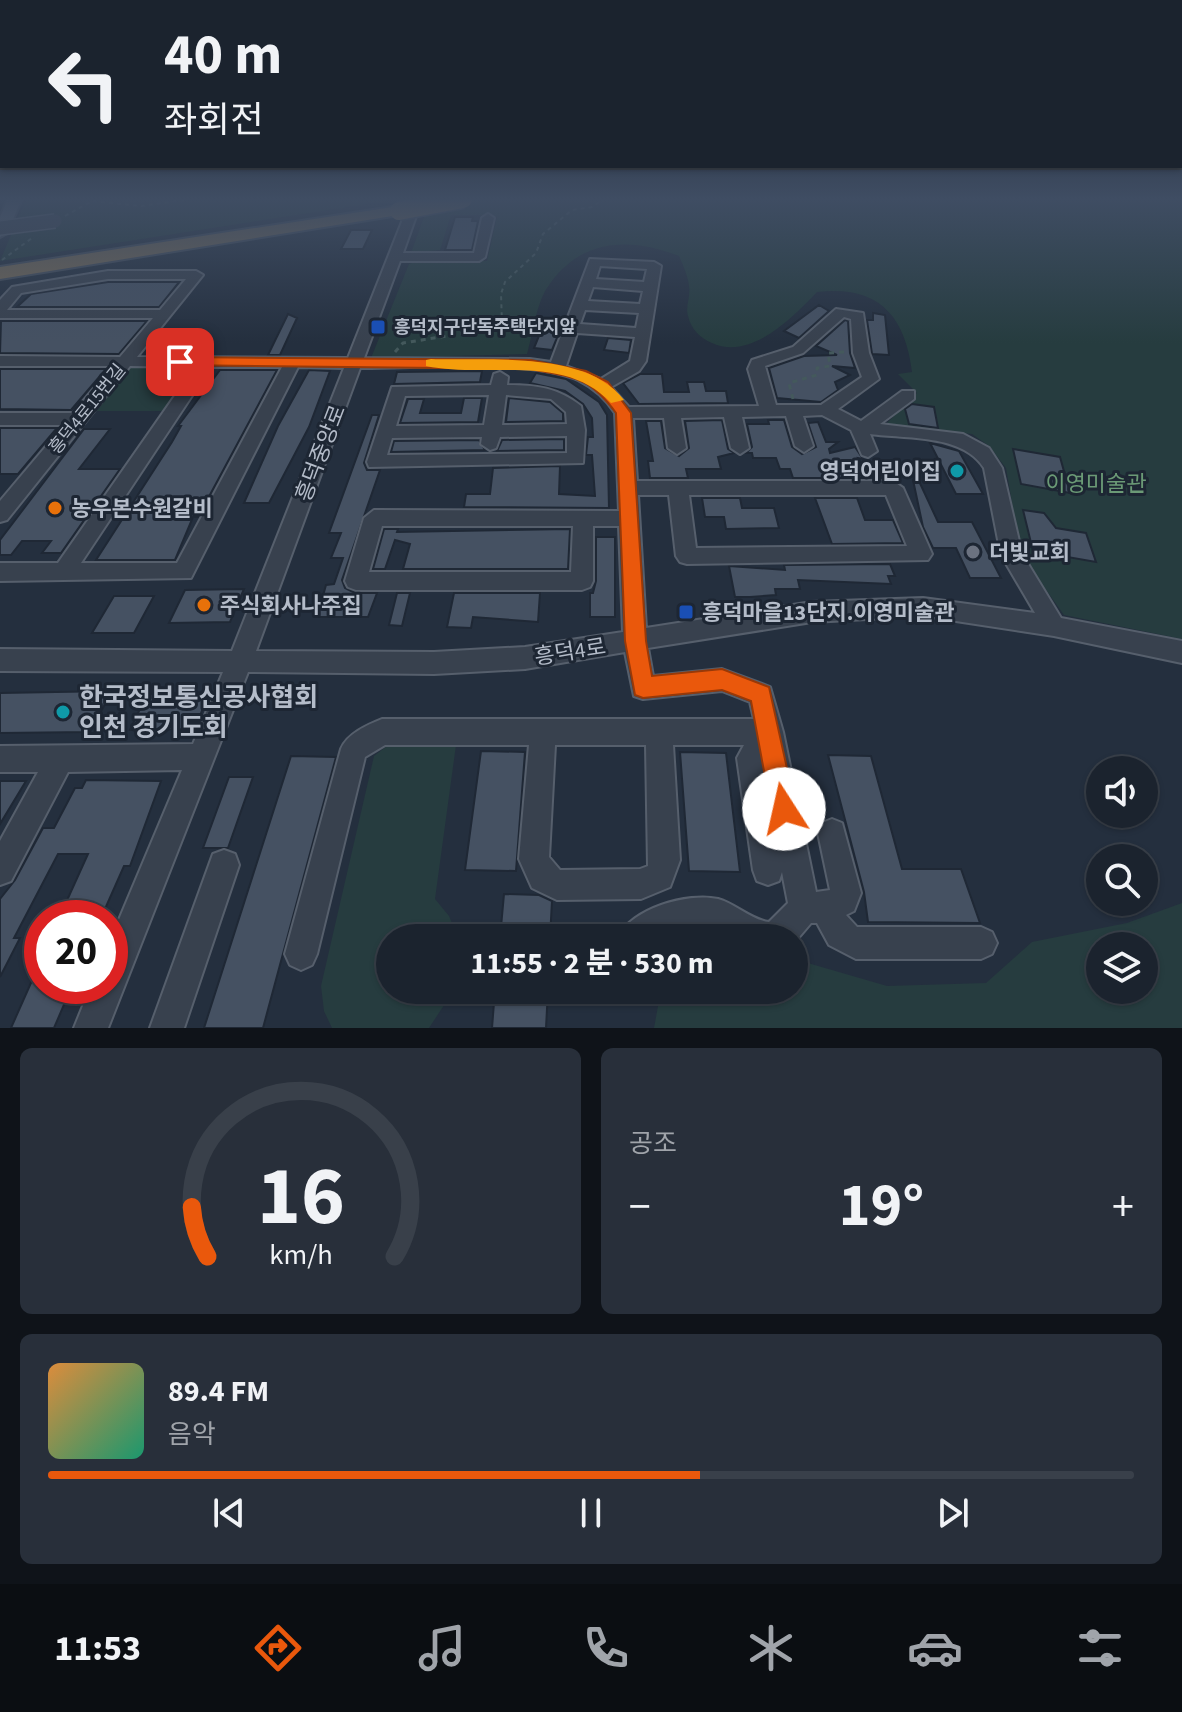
<!DOCTYPE html>
<html lang="ko">
<head>
<meta charset="utf-8">
<style>
  body { margin:0; font-family:"Source Sans 3","Noto Sans KR",sans-serif; background:#282f3a; color:#f1f3f6; height:100vh; display:flex; flex-direction:column; font-size:30px; white-space:nowrap }
  * { box-sizing:border-box; margin:0 }
  p { font-size:26px; color:#a0a4aa }
  .icon { flex:none; width:44px; height:44px; fill:none; stroke:currentColor; stroke-width:2; stroke-linecap:round; stroke-linejoin:round }
  .map { position:relative; height:1028px; overflow:hidden }
  .panel { display:flex; flex-direction:column; gap:20px; padding:20px; background:#0f1319; flex:1 }
  .panel>* { flex:none }
  .banner { position:absolute; left:0px; top:0px; width:1182px; height:168px; box-shadow:0 2px 6px #0004,0 0 0 2px #39404a; background:#1b232e; color:#f1f3f6; overflow:hidden }
  .controls { position:absolute; left:1086px; top:756px; display:grid; gap:16px }
  .controls a { display:grid; place-items:center; width:72px; height:72px; border-radius:50%; background:#1b232e; box-shadow:0 2px 6px #0004,0 0 0 2px #39404a; font-size:40px }
  .speed { position:absolute; left:24px; top:900px; display:flex; gap:16px; font-size:40px; font-weight:700; text-align:center }
  .speed>* { display:grid; place-content:center; width:104px; height:104px; border-radius:50%; background:#1b232e; box-shadow:0 2px 6px #0004,0 0 0 2px #39404a; line-height:1 }
  .speed .limit { border:12px solid #d22; background:#fff; color:#111 }
  .pin { position:absolute; display:grid; place-items:center; width:68px; height:68px; color:#fff; margin:-34px; border-radius:16px; box-shadow:0 4px 12px #0006 }
  .me { position:absolute; width:88px; margin:-44px; rotate:350deg; stroke-linejoin:round; filter:drop-shadow(0 0 6px #0008) }
  .turn { display:flex; align-items:center; gap:28px; height:168px; padding:0 32px; font-size:36px }
  .turn .icon { width:104px; height:104px; stroke-width:2.5 }
  .turn b { display:block; font-size:56px; line-height:68px }
  .big { font-size:60px; font-weight:700; line-height:1.1 }
  .panel .tile { flex:1; display:flex; flex-direction:column; justify-content:center; gap:12px; min-width:0; padding:0 28px; border-radius:12px; background:#282f3a }
  .panel .dial { align-items:center; gap:0 }
  .dial svg { height:208px; overflow:visible; fill:none; stroke:#39404a; stroke-width:7; stroke-linecap:round; text-anchor:middle }
  .dial text { fill:#f1f3f6; stroke:none }
  .song { display:flex; align-items:center; gap:24px }
  .cover { width:96px; height:96px; border-radius:12px; background:linear-gradient(135deg,hsl(30 70% 55%),hsl(160 70% 35%)) }
  .played { height:8px; border-radius:4px; background:linear-gradient(90deg,#ea580c 60%,#39404a 60%) }
  .keys { display:flex; justify-content:space-around; direction:ltr }
  .heat { display:flex; justify-content:space-between; align-items:center; font-size:44px; direction:ltr }
  .panel .tiles { flex:1; display:grid; gap:20px; grid-template-columns:1fr 1fr }
  .tile:last-child { grid-column:span 2 }
  .trip { position:absolute; left:376px; top:924px; width:432px; height:80px; border-radius:40px; background:#1b232e; box-shadow:0 2px 6px #0004,0 0 0 2px #39404a; font-weight:700; line-height:80px; text-align:center }
  .dock { display:flex; height:128px; justify-content:space-around; align-items:center; background:#0b0e12; color:#a0a4aa }
  .dock .icon { width:56px; height:56px }
  .dock .active { color:#ea580c }
  .dock b { font-size:36px; color:#f1f3f6 }
  .map>svg:first-child { display:block }
  .green { fill:#263c3f; fill-rule:evenodd }
  .building { fill:#455162; stroke:#1f2835; stroke-width:2 }
  .lines { fill:none; stroke-linecap:round; stroke-linejoin:round }
  .minor-casing { stroke:#565f6c; stroke-width:4 }
  .major-casing { stroke:#414a57; stroke-width:4 }
  .highway-casing { stroke:#434c59; stroke-width:4 }
  .path-far1 { stroke:#44595c; stroke-width:2; stroke-dasharray:4 4; stroke-linecap:butt }
  .path { stroke:#44595c; stroke-width:3; stroke-dasharray:5 5; stroke-linecap:butt }
  .minor { fill:#38414e; fill-rule:evenodd }
  .major { fill:#56606e; fill-rule:evenodd }
  .highway { fill:#746855; fill-rule:evenodd }
  .minor-bridge-casing { stroke:#565f6c; stroke-width:16; stroke-linecap:butt }
  .highway-bridge-casing { stroke:#434c59; stroke-width:21; stroke-linecap:butt }
  .minor-bridge { stroke:#38414e; stroke-width:13 }
  .highway-bridge { stroke:#746855; stroke-width:18 }
  .route { fill:#ea580c; stroke:#983908; stroke-width:2 }
  .slow { fill:#f59e0b }
  .transit-dot { fill:#1a4fb4; stroke:#1d2633; stroke-width:3 }
  .culture-dot { fill:#0f9aa8; stroke:#1d2633; stroke-width:3 }
  .food-dot { fill:#e8710a; stroke:#1d2633; stroke-width:3 }
  .worship-dot { fill:#6b7280; stroke:#1d2633; stroke-width:3 }
  .labels { text-anchor:middle; stroke-width:6; stroke-linejoin:round; paint-order:stroke }
  .far-poi-label { font-size:18px; font-weight:bold; fill:#b4bcc9; stroke:#1d2633; text-anchor:start }
  .far-street-label { font-size:18px; fill:#b4bcc9; stroke:#1d2633 }
  .street-label { font-size:22px; fill:#b4bcc9; stroke:#1d2633 }
  .poi-label { font-size:22px; font-weight:bold; fill:#b4bcc9; stroke:#1d2633; text-anchor:start }
  .park-label { font-size:22px; fill:#6b9a76; stroke:#1d2633 }
  .near-poi-label { font-size:26px; font-weight:bold; fill:#b4bcc9; stroke:#1d2633; text-anchor:start }
</style>
</head>
<body>
<div class="map">
<svg width="1182" height="1028" viewBox="0 0 1182 1028">
  <rect width="100%" height="100%" fill="#242f3e"/>
  <!-- green -->
  <path class="green" d="M26 199H399L0 261Z
    M473 199H1182V639L1064 615 1021 555 1006 468 989 446 972 434 884 426 917 393 898 374 912 372C905 314 877 285 817 292 793 317 751 361 712 343 700 338 691 329 688 316 685 307 691 295 689 286 688 276 683 265 679 256 628 236 579 239 547 288 536 305 533 334 527 354L371 358 409 264 420 260 487 261 497 217 493 215H451L440 250 411 253 426 211Z
    M197 367 167 411H94L129 368Z
    M456 745 435 899 449 916 458 938H390V990H453L452 993 429 1028H332L324 1011 321 986 374 756 387 746Z
    M1182 903V1028H654L661 990H794V959L887 986 986 983 1032 942 1127 923ZM1100 946H1144V990H1100Z"/>
  <!-- building -->
  <path class="building" d="M455 217H473L472 221H478L472 250H445Z
    M351 230H372L363 249H341Z
    M108 282H179L159 307H17L31 294Z
    M819 305 829 311 799 338 784 331Z
    M873 313 885 315 889 355 872 354 867 320H873Z
    M288 314 297 318 280 355H268Z
    M845 320 848 321 850 353 855 368 832 366 850 375 835 382 838 390 821 402 777 398 769 368 804 356 837 355 816 346Z
    M147 321 119 354 0 353 1 321Z
    M543 326 561 328 552 350 534 348Z
    M608 338 631 340 629 353 604 350Z
    M0 369H106L71 410 0 409Z
    M220 370H277L198 517H193L175 560H96L172 442 181 426H178Z
    M309 370 330 371 309 427 269 503H244L278 426Z
    M482 371 480 382 394 384 397 372Z
    M536 373 566 379 599 402 607 415 609 508 464 507 466 494H490L493 468 560 466 559 494 595 496 592 455H586L588 437H593L592 418 583 404 565 391 530 383Z
    M640 374H662L664 392H689L687 382H704L706 391H726L728 403 639 404 623 383Z
    M464 398H482L478 422 400 423 408 399H424L420 413H461Z
    M509 398 550 402 563 413V421L506 422Z
    M912 404 934 407 938 428 909 424 905 409Z
    M372 415H379L364 463 367 470H380L342 580 345 588 355 593H377L368 617H317L326 585 334 584 343 558H331L341 533H329Z
    M722 420 728 449 734 453 718 457 721 469H686L688 478H650L648 461H653L646 421H661L665 448 679 456 689 448 685 421Z
    M768 420H784L792 447 802 454 816 447 808 423 818 422 826 442H838L829 449 830 453 855 447 863 459 858 458 866 478H793L790 469H780L776 458H753L752 453H746L752 447 747 424H769Z
    M0 428H57L18 474H0Z
    M84 429H110L79 469H120L61 553H42L51 541H22L11 555H0V540Z
    M564 439V450L497 451 502 440Z
    M479 440 485 450 391 452 394 441Z
    M930 443 959 451 983 494H956Z
    M1013 449 1060 457 1070 493 1021 484Z
    M918 479 938 522H972L1001 578H970L956 548H933L923 527 913 480Z
    M702 498H740L742 508H774L779 528 726 529 724 517H705Z
    M815 498H857L865 520H893L903 543 832 544Z
    M1023 510 1044 513 1056 528 1086 533 1096 562 1033 551Z
    M384 529H398L397 532 570 529 568 569H403L410 544 395 540 385 569H373Z
    M596 537H615V617H590V593H593L596 581Z
    M890 564 895 576H888L891 584 798 580 800 589H775L776 595 750 597H735L729 566 785 570 784 565Z
    M244 589 230 622 169 623 185 590Z
    M397 593H410L402 626 389 625Z
    M454 593H540L538 622 473 617 471 628 447 627Z
    M114 596H154L134 633H92Z
    M112 691 90 732 0 733V693Z
    M209 692 195 729 130 730 147 694Z
    M481 751 525 752 516 871 465 870Z
    M680 752 726 753 740 872 689 871Z
    M828 755 871 756 902 869H961L980 923 868 922 864 892Z
    M291 756 336 757 263 1028H204Z
    M229 777H253L228 848H203Z
    M86 780 161 781 130 866H124L101 918H59L88 854H58L14 938H20L0 977V899L15 880 43 828H54L75 788H82Z
    M0 781H26L0 824Z
    M504 894 539 895 552 901 550 938H500Z
    M42 958V986H72L54 1028H11Z
    M495 990H548L546 1028H492Z"/>
  <g class="lines">
    <!-- minor casing -->
    <g class="minor-casing">
      <path id="minor" d="M411 199H422L403 253H474L482 218 488 214 494 218 485 257 479 261H400L364 358 530 359 551 362 590 259 654 262 661 266 646 361 639 371 611 387 629 407 759 406 748 369 752 360 793 347 836 309 863 313 869 353 879 379 838 409 861 421 902 391H914V399L880 424 963 434 989 448 1002 468 1022 554 1061 618 1182 641V663L1054 636 923 616 812 622 648 648 653 676 722 669 770 687 783 732 816 892 830 890 818 833 822 823 832 819 842 823 861 893 854 911 846 915 857 927H981L992 932 997 943 992 954 981 959H856L829 945 817 923H811L794 943V938H730L717 930 706 929 663 938H618C630 909 688 892 718 899 736 904 751 920 769 922L788 903 782 872 779 881 768 885 757 881 753 870 737 758 744 745H673L680 860 670 887 641 899 557 900 532 888 519 859 529 745H385L365 757 317 954 312 965 301 970 290 965 285 954 341 749C347 734 367 725 382 719H754L750 702 722 691 643 699 634 696 625 652 525 669 434 674 248 672 108 1028H74L91 986H110V941L182 770 68 772 11 881 0 885V841L38 772H0V746L193 744 223 672 0 671V649L232 651 344 368 298 367 191 578 0 581V563H58L195 367 130 366 7 520 0 522V501L64 425H0V413H73L113 366H0V356L120 357 153 318H0V300L12 287 108 271H196L203 275 137 357 348 358ZM600 266 647 269 644 282 596 279ZM108 279H186L160 310H7L21 293ZM593 287 643 291 640 304 588 301ZM585 310 639 313 636 328 580 324ZM844 317 851 319 853 353 862 377 821 405H776L765 366 803 353ZM577 333 635 337 630 361 601 379 566 366ZM211 367H282L177 563H81ZM360 368C416 368 532 359 578 380 594 388 606 399 615 413L619 511 374 510 364 518 345 581 348 587 356 590H582L590 587 593 581V526H619L623 632 525 647 434 652 256 651ZM822 415 851 430 862 455 868 457 877 451 870 434C906 439 963 434 984 468L1001 555 1035 613 923 598 812 602 646 628 638 495H669L676 556 680 562 687 564 928 560 932 554 903 488 893 481H637L633 418H664L668 448 677 454 686 448 681 418 724 417 731 448 740 454 749 448 742 417 786 416 795 446 804 452 813 446 803 416ZM689 495H886L907 546 696 548ZM382 526H573L571 572H369ZM555 745H646L648 866 640 869 560 870 549 857Z
        M500 372 508 377 507 385C537 385 558 388 581 406L585 430 583 463 369 467 367 462 392 387 491 385 494 374ZM489 395 484 425 396 426 405 396ZM506 395 551 399 566 412 567 424 502 425ZM567 436V453L387 455 392 438 482 437 481 444 490 450 496 448 500 437Z
        M224 850 235 854 239 865 184 1028H150L213 854Z"/>
    </g>
    <!-- major casing -->
    <g class="major-casing">
      <path id="major" d="M8 199H22L7 233 0 237V217Z"/>
    </g>
    <!-- highway casing -->
    <g class="highway-casing">
      <path id="highway" d="M399 206 407 211 405 214 0 279V267Z"/>
    </g>
    <!-- path-far1 -->
    <path class="path-far1" d="M241 199H266
      M65 216 92 201 141 206 191 199
      M2 260 32 238
      M478 331 502 323 501 294 505 282 536 253 543 234 572 210 592 207 604 199"/>
    <!-- path -->
    <path class="path" d="M395 352 403 343 490 329
      M793 399 789 383 817 375V368L830 366 828 353 845 352"/>
    <!-- minor -->
    <use href="#minor" class="minor"/>
    <!-- major -->
    <use href="#major" class="major"/>
    <!-- highway -->
    <use href="#highway" class="highway"/>
    <!-- minor-bridge casing -->
    <g class="minor-bridge-casing">
      <path id="minor-bridge" d="M0 228 55 221"/>
    </g>
    <!-- highway-bridge casing -->
    <g class="highway-bridge-casing">
      <path id="highway-bridge" d="M399 211 463 199"/>
    </g>
    <!-- minor-bridge -->
    <use href="#minor-bridge" class="minor-bridge"/>
    <!-- highway-bridge -->
    <use href="#highway-bridge" class="highway-bridge"/>
  </g>
  <!-- sky -->
  <linearGradient id="sky" x2="0" y2="1"><stop stop-color="#141a22"/><stop offset="0.58" stop-color="#3f4d63"/><stop offset="1" stop-color="#3f4d63" stop-opacity="0"/></linearGradient>
  <rect width="1182" height="343" fill="url(#sky)"/>
  <!-- route -->
  <path class="route" d="M180 357 530 360 586 371 608 382 631 413 646 641 652 676 722 669 769 687 796 809 793 818 784 822 775 818 771 809 751 701 722 690 643 698 635 695 625 641 616 413C588 375 575 378 530 369L175 365V359Z"/>
  <!-- slow -->
  <path class="slow" d="M431 359C488 361 587 350 624 400L611 403C564 352 487 379 426 366V360Z"/>
  <!-- markers -->
  <g class="transit-dot">
    <rect x="370" y="319" width="16" height="16" rx="4"/>
    <rect x="678" y="604" width="16" height="16" rx="4"/>
  </g>
  <g class="culture-dot">
    <circle cx="957" cy="471" r="8"/>
    <circle cx="63" cy="712" r="8"/>
  </g>
  <g class="food-dot">
    <circle cx="55" cy="508" r="8"/>
    <circle cx="204" cy="605" r="8"/>
  </g>
  <circle class="worship-dot" cx="973" cy="552" r="8"/>
  <g class="labels">
    <!-- far-poi labels -->
    <g class="far-poi-label">
      <text x="394" y="333">흥덕지구단독주택단지앞</text>
    </g>
    <!-- far-street labels -->
    <g class="far-street-label">
      <text transform="translate(87 409) rotate(-51)" y="6">흥덕4로15번길</text>
    </g>
    <!-- street labels -->
    <g class="street-label">
      <text transform="translate(320 453) rotate(-69)" y="8">흥덕중앙로</text>
      <text transform="translate(570 651) rotate(-9)" y="8">흥덕4로</text>
    </g>
    <!-- poi labels -->
    <g class="poi-label">
      <text x="941" y="479" text-anchor="end">영덕어린이집</text>
      <text x="71" y="516">농우본수원갈비</text>
      <text x="989" y="560">더빛교회</text>
      <text x="220" y="613">주식회사나주집</text>
      <text x="702" y="620">흥덕마을13단지.이영미술관</text>
    </g>
    <!-- park labels -->
    <g class="park-label">
      <text x="1096" y="491">이영미술관</text>
    </g>
    <!-- near-poi labels -->
    <g class="near-poi-label">
      <text x="79" y="706">한국정보통신공사협회<tspan x="79" dy="30">인천 경기도회</tspan></text>
    </g>
  </g>
</svg>
<div class="controls">
<a><svg class="icon" aria-label="sound" viewBox="0 0 24 24"><path d="M4 9h4l5-4v14l-5-4H4zM17 9q2 3 0 6"/></svg></a>
<a><svg class="icon" aria-label="search" viewBox="0 0 24 24"><circle cx="10" cy="10" r="6"/><path d="M15 15l6 6"/></svg></a>
<a><svg class="icon" aria-label="layers" viewBox="0 0 24 24"><path d="M12 4l9 5-9 5-9-5zM3 14l9 5 9-5"/></svg></a>
</div>
<div class="speed"><div class="limit">20</div></div>
<div class="pin" style="left:180px;top:362px;background:#d93025"><svg class="icon" aria-label="arrive" viewBox="0 0 24 24"><path d="M6 21V4h12l-3 4 3 4H6"/></svg></div>
<svg class="me" style="left:784px;top:809px" viewBox="-20 -20 40 40"><circle r="19" fill="#fff"/><path d="M0-13L10 11 0 6-10 11z" fill="#ea580c"/></svg>
<div class="trip">11:55 · 2 분 · 530 m</div>
<div class="banner">
<div class="turn"><svg class="icon" aria-label="left" viewBox="0 0 24 24"><path d="M17 20v-9H6M10 6l-5 5 5 5"/></svg><div><b>40 m</b>좌회전</div></div>
</div>
</div>
<section class="panel">
<div class="tiles">
<div class="tile dial"><svg viewBox="0 0 100 80">
<path d="M14 69A42 42 0 1 1 86 69"/>
<path d="M14 69A42 42 0 0 1 8 50" stroke="#ea580c"/>
<text x="50" y="56" font-size="32" font-weight="700">16</text>
<text x="50" y="72" font-size="11">km/h</text>
</svg></div>
<div class="tile"><p>공조</p>
<div class="heat"><a>−</a><b class="big">19°</b><a>+</a></div>
</div>
<div class="tile">
<div class="song"><i class="cover"></i><div><b>89.4 FM</b><p>음악</p></div></div>
<div class="played"></div>
<div class="keys"><svg class="icon" aria-label="previous" viewBox="0 0 24 24"><path d="M18 5L8 12l10 7zM5 5v14"/></svg><svg class="icon" aria-label="pause" viewBox="0 0 24 24"><path d="M8 5v14M16 5v14"/></svg><svg class="icon" aria-label="next" viewBox="0 0 24 24"><path d="M6 5l10 7-10 7zM19 5v14"/></svg></div>
</div>
</div>
</section>
<nav class="dock">
<b>11:53</b>
<svg class="icon active" aria-label="directions" viewBox="0 0 24 24"><path d="M12 3l9 9-9 9-9-9zM9 14v-3h6M13 9l2 2-2 2"/></svg>
<svg class="icon" aria-label="music" viewBox="0 0 24 24"><path d="M9 18V5l10-2v13"/><circle cx="6" cy="18" r="3"/><circle cx="16" cy="16" r="3"/></svg>
<svg class="icon" aria-label="phone" viewBox="0 0 24 24"><path d="M5 4h4l2 5-3 2q2 4 5 5l2-3 5 2v4C11 20 4 13 5 4z"/></svg>
<svg class="icon" aria-label="climate" viewBox="0 0 24 24"><path d="M12 3v18M4 7l16 10M4 17L20 7"/></svg>
<svg class="icon" aria-label="car" viewBox="0 0 24 24"><path d="M5 17H2v-5l4-1 3-4h7l3 4 3 1v5h-3M9 17h6M6 11h13"/><circle cx="7" cy="17" r="2"/><circle cx="17" cy="17" r="2"/></svg>
<svg class="icon" aria-label="filters" viewBox="0 0 24 24"><path d="M4 7h16M4 17h16"/><circle cx="9" cy="7" r="2"/><circle cx="15" cy="17" r="2"/></svg>
</nav>
</body>
</html>
